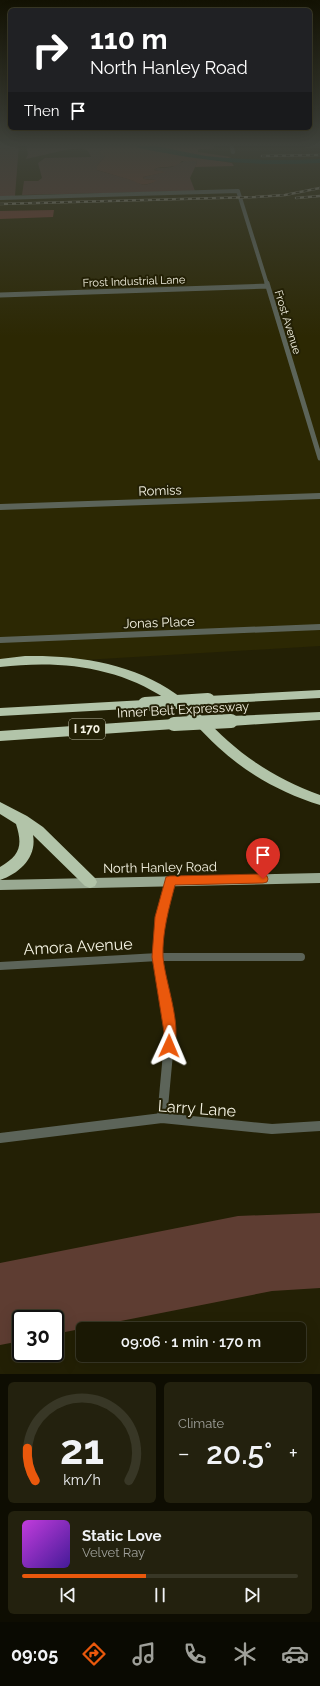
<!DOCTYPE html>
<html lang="en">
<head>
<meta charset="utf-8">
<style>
  body { margin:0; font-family:Raleway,sans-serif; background:#23210e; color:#f1f3f6; height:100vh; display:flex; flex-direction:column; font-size:15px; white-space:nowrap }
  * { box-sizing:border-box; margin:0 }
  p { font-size:13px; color:#9fa09a }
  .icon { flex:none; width:22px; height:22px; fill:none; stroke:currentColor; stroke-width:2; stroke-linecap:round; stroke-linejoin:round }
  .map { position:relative; height:1374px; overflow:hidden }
  .panel { display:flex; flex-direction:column; gap:8px; padding:8px; background:#0e0d02; flex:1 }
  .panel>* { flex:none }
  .guide { position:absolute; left:8px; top:8px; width:304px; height:122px; border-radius:6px; box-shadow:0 4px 16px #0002,0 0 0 1px #383726; background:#202124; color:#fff; overflow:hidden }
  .speed { position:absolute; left:12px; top:1310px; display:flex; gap:8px; font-size:20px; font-weight:700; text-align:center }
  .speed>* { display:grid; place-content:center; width:52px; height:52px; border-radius:50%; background:#1a1804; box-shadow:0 4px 16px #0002,0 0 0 1px #383726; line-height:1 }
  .speed .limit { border:2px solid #111; border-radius:6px; background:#fff; color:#111 }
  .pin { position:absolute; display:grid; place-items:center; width:34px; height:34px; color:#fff; margin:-41px -17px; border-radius:50% 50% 50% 0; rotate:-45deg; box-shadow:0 0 4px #0007 }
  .pin .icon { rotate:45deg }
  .me { position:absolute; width:44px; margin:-22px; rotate:1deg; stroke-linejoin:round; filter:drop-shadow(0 0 3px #0008) }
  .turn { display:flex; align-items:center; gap:14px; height:84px; padding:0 16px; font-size:18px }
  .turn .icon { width:52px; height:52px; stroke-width:2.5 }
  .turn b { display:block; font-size:28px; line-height:34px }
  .then { display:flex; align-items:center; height:38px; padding:0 16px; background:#0003; gap:8px; font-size:15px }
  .big { font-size:30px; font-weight:600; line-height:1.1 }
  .panel .widget { flex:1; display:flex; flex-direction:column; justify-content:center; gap:6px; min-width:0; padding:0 14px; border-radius:6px; background:#23210e }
  .panel .dial { align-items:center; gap:0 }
  .dial svg { height:104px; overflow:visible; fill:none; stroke:#383726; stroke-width:7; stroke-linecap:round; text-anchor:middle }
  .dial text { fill:#f1f3f6; stroke:none }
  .song { display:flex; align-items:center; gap:12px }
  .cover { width:48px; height:48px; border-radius:6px; background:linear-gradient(135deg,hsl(290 70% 55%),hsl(260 70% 35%)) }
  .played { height:4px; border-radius:2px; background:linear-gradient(90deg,#ea580c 45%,#383726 45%) }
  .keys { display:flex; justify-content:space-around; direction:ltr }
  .heat { display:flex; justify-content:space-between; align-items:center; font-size:22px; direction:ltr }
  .panel .tiles { flex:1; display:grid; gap:8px; grid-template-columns:1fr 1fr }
  .widget:last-child { grid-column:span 2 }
  .trip { position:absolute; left:76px; top:1322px; width:230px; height:40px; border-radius:6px; background:#1a1804; box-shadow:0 4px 16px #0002,0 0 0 1px #383726; font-weight:600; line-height:40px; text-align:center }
  .tabs { display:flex; height:64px; justify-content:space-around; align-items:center; background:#0a0a02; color:#9fa09a }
  .tabs .icon { width:28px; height:28px }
  .tabs .on { color:#ea580c }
  .tabs b { font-size:18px; color:#f1f3f6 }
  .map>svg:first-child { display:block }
  .built { fill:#2c2803 }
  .green { fill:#5e3d32 }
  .forest { fill:#6e3d2d }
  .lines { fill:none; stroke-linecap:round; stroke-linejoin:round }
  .river { fill:#093c2c; fill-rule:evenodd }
  .minor-far4 { stroke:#5c6459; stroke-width:4 }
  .minor-far3 { stroke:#5c6459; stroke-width:5 }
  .minor-far2 { stroke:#5c6459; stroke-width:6 }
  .minor-far1 { stroke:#5c6459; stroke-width:8 }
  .minor { stroke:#5c6459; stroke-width:10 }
  .primary { fill:#99a992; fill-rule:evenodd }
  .motorway { fill:#b2c4a9; fill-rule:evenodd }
  .rail-casing { stroke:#85836d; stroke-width:2.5 }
  .rail { stroke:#232005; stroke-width:1.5; stroke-dasharray:4; stroke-linecap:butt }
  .motorway-bridge { stroke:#b2c4a9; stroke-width:14 }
  .route { fill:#ea580c; stroke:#983908 }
  .labels { text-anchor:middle; stroke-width:4; stroke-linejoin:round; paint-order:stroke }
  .far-street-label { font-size:11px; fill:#f5f3e3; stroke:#232005 }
  .shield { fill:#232005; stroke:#b6b4a0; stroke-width:1 }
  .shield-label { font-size:12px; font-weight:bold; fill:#f5f3e3 }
  .street-label { font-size:13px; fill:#f5f3e3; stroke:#232005 }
  .near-street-label { font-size:16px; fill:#f5f3e3; stroke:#232005 }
</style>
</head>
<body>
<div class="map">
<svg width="320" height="1374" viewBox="0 0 320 1374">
  <rect width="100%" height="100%" fill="#232005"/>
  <!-- built -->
  <path class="built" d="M0 144H320V646L0 665Z"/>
  <!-- green -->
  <path class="green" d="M0 144H19L15 196H0Z
    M26 144H105L99 153 106 155 97 166V170L135 181C141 186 149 185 155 181V180L144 179 143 177 164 172 154 170 157 168 172 167 186 160 196 161 197 163 190 178 195 191 22 195 24 181H38L42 178 38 163 45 158 91 157 88 151 82 148 65 150 26 159 28 154Z
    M320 1213V1288L272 1291 55 1334V1319H21V1341L0 1345V1263L238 1216Z"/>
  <!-- forest -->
  <path class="forest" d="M105 144H131L171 153 232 163 234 166 195 167 197 163 196 161H182C176 169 165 166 157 168L154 170 166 172 143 177 144 179 155 180 156 181C148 185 141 186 134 181L97 170V166L105 156 99 153Z
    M139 144H214V148L198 149V152L231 157 224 160 181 153Z
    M54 210 53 217 0 219V211Z"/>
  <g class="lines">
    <!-- river -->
    <path class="river" d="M132 144C157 144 181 152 206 156 244 160 282 161 320 159V163C267 166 216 163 165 153 155 151 140 150 132 144Z"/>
    <!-- minor-far4 -->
    <path class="minor-far4" d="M231 144 233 152
      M0 198 238 191 267 284"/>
    <!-- minor-far3 -->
    <path class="minor-far3" d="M267 283 320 458
      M0 295 268 286"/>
    <!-- minor-far2 -->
    <path class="minor-far2" d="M0 507 320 496
      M0 640 320 627"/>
    <!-- minor-far1 -->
    <path class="minor-far1" d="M0 966 158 957H301
      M164 992 158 957 161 917 170 880"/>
    <!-- minor -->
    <path class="minor" d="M162 1118 170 1032 163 991
      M0 1138 162 1118 272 1129 320 1126"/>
    <!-- primary -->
    <path class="primary" d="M320 873V883L0 890V880Z"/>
    <!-- motorway -->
    <path class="motorway" d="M25 656C77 655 133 663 176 694 196 708 211 726 228 741 255 765 286 783 320 795V805C282 793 247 774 218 747 201 731 186 713 166 699 117 666 58 660 0 667V659Z
      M320 690V698L208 704 204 703 202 700 204 697 208 696Z
      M145 700 149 701 151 704 149 707 145 708 0 716V708Z
      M320 712V720L231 726 227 724 225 721 227 718 231 716Z
      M174 719 178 721 180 724 178 727 174 729 0 741V731Z
      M0 802 27 816 43 827 95 878 97 882 95 886 90 888 85 886 33 835C37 857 20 873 0 880V867C20 855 23 846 16 824L0 814Z"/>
    <!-- rail casing -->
    <g class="rail-casing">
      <path id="rail" d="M262 156 320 155
        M296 198 320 196
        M0 204 255 197 285 195 320 188"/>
    </g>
    <!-- rail -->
    <use href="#rail" class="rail"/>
    <!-- motorway-bridge -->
    <path class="motorway-bridge" d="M145 704 208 700
      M174 724 231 721"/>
  </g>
  <!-- sky -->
  <linearGradient id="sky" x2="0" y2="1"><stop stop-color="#131203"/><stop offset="0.43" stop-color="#3f423b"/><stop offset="1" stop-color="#3f423b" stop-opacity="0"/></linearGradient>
  <rect width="320" height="337" fill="url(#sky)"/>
  <!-- route -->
  <path class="route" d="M263 874 267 876 268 879 267 882 263 883 175 885C169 908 162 933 163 957 165 982 183 1027 173 1050L169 1052 164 1050 162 1046 164 1032 152 957 155 917 166 877 170 876Z"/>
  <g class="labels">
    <!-- far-street labels -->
    <g class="far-street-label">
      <text transform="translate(134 281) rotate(-2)" y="4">Frost Industrial Lane</text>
      <text transform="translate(288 322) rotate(73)" y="4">Frost Avenue</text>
    </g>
    <!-- shield labels -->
    <rect class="shield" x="69" y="719" width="36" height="20" rx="3"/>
    <g class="shield-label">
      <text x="87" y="733">I 170</text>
    </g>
    <!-- street labels -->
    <g class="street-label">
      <text transform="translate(160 490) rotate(-2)" y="5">Romiss</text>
      <text transform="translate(159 622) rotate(-2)" y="5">Jonas Place</text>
      <text transform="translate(183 709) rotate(-3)" y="5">Inner Belt Expressway</text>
      <text transform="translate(160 867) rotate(-1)" y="5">North Hanley Road</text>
    </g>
    <!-- near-street labels -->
    <g class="near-street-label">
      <text transform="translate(78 946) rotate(-3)" y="6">Amora Avenue</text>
      <text transform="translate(197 1108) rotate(4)" y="6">Larry Lane</text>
    </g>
  </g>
</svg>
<div class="speed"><div class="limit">30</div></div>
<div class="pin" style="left:263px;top:879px;background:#d93025"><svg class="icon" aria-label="arrive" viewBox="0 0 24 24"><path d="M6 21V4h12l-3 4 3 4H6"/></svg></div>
<svg class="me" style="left:169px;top:1046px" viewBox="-20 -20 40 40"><path d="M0-17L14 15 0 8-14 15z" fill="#ea580c" stroke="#fff" stroke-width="4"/></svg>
<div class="trip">09:06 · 1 min · 170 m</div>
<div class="guide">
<div class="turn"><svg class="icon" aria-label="right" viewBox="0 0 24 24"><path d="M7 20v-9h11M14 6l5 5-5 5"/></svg><div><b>110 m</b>North Hanley Road</div></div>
<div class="then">Then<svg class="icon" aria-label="arrive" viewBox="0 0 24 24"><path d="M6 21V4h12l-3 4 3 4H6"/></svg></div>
</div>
</div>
<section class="panel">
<div class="tiles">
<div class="widget dial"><svg viewBox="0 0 100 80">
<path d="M14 69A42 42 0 1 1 86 69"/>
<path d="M14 69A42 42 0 0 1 8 44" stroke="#ea580c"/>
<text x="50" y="56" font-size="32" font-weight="700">21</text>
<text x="50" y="72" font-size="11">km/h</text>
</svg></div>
<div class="widget"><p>Climate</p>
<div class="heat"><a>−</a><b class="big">20.5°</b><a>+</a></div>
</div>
<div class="widget">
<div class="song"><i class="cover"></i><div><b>Static Love</b><p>Velvet Ray</p></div></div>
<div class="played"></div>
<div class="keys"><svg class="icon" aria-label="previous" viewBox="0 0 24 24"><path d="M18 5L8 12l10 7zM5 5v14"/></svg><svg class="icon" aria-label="pause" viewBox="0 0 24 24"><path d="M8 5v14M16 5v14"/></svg><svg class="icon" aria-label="next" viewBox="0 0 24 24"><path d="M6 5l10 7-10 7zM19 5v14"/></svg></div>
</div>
</div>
</section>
<nav class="tabs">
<b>09:05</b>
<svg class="icon on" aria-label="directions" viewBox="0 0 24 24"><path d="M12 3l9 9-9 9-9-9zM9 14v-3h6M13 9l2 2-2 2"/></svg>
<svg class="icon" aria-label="music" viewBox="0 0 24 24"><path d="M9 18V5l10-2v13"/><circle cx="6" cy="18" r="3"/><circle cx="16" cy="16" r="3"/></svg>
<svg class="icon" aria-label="phone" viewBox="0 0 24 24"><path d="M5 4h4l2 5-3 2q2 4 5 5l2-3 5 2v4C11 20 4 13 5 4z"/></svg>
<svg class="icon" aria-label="climate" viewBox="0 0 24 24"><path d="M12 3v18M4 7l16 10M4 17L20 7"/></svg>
<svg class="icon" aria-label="car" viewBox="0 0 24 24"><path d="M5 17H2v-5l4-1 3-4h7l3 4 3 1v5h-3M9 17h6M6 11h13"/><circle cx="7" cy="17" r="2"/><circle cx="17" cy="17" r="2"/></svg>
</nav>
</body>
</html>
